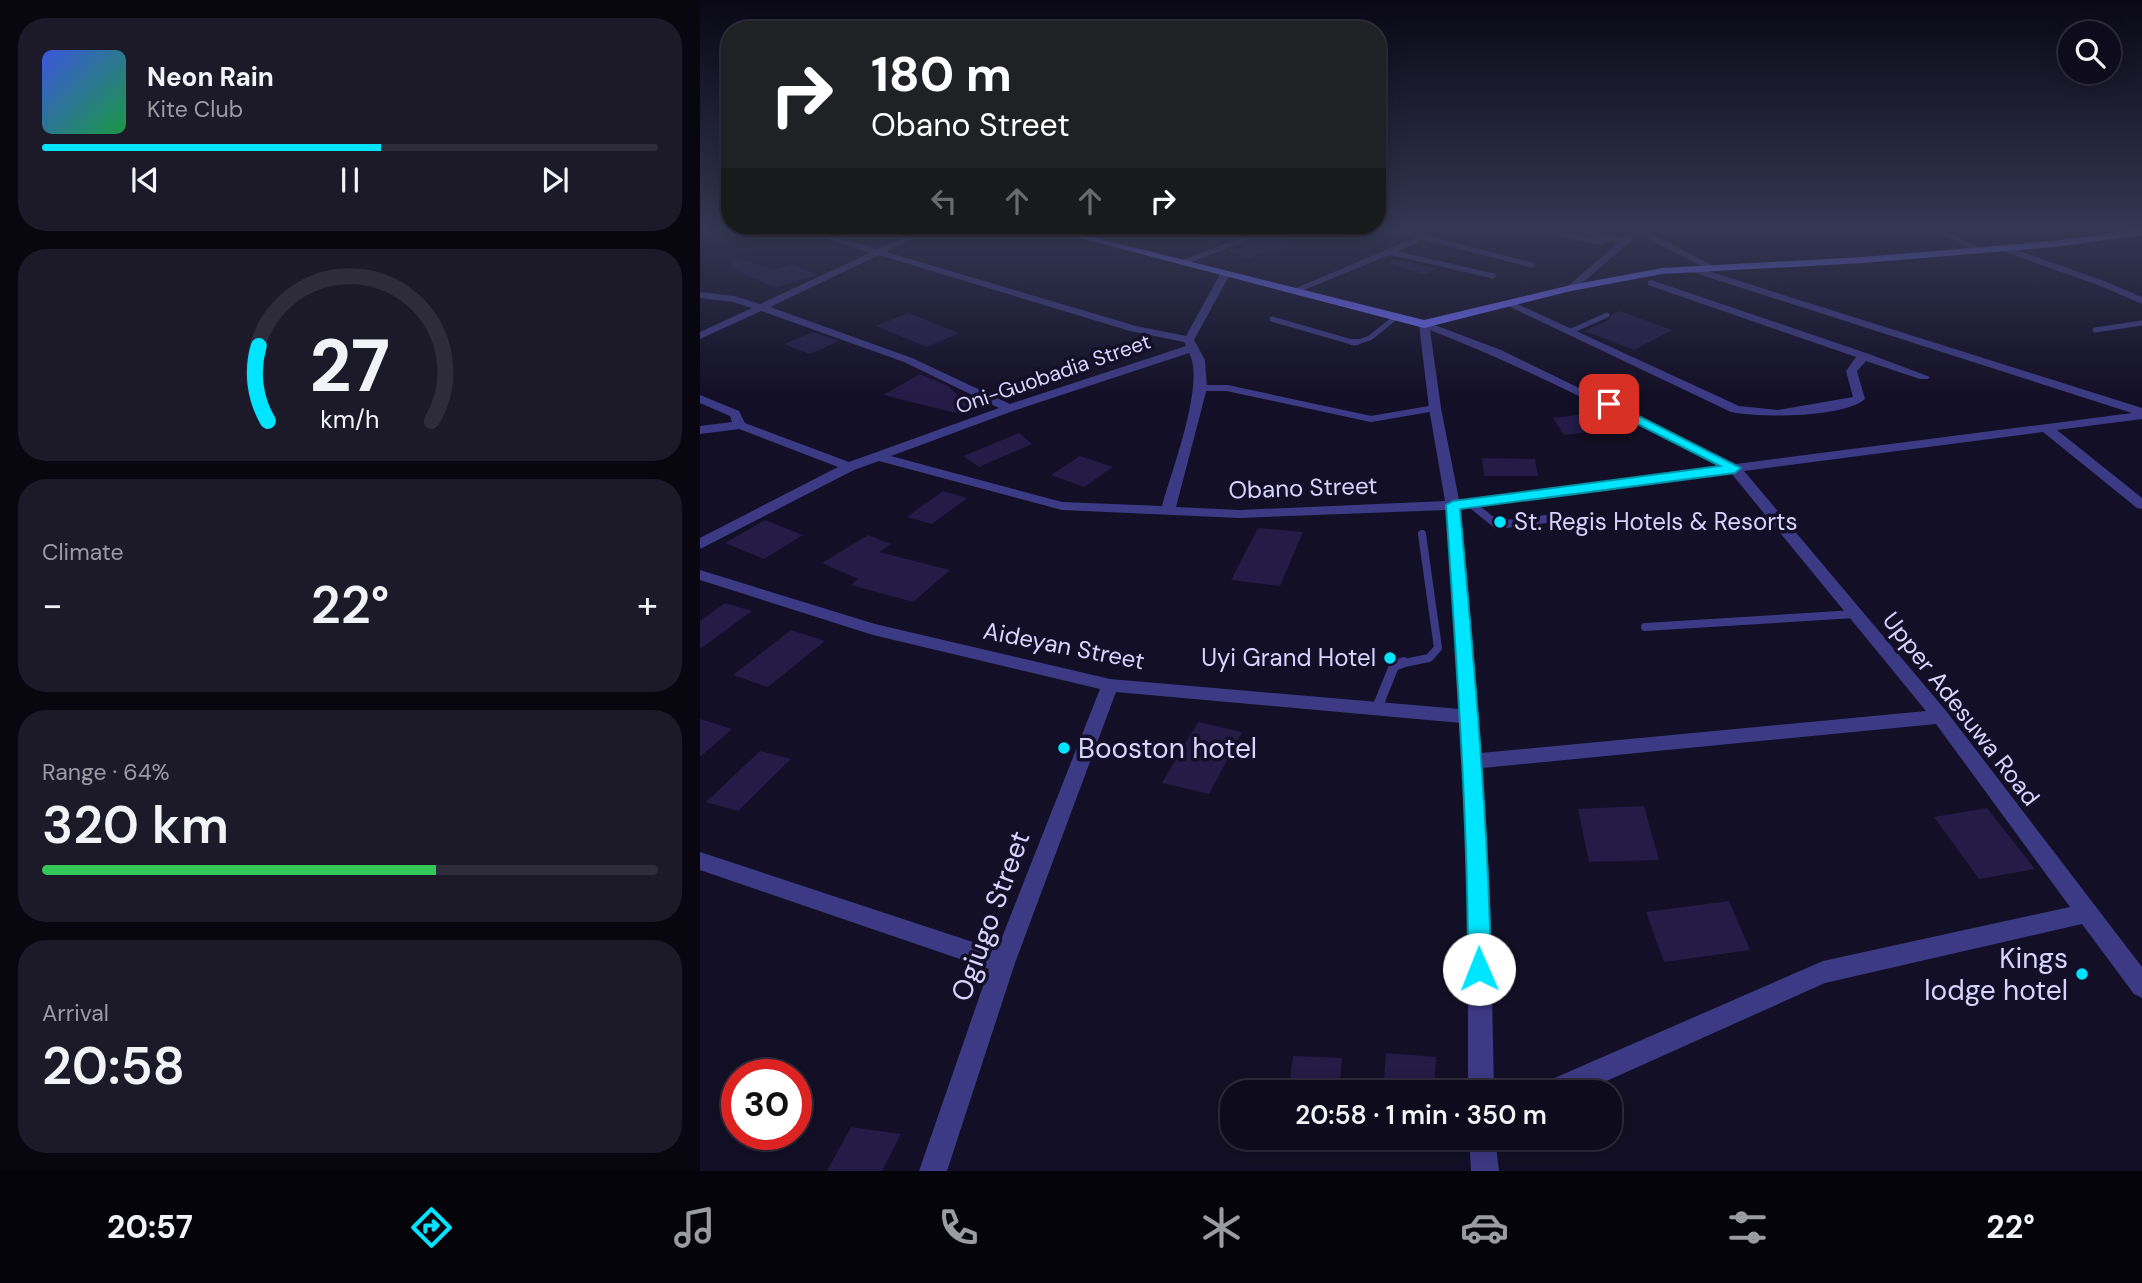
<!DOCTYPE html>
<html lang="en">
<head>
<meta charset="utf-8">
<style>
  body { margin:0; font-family:"DM Sans",sans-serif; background:#1c1929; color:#f1f3f6; height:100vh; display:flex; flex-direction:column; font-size:26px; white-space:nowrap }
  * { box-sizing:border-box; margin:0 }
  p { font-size:23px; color:#9b9ba3 }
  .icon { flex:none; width:38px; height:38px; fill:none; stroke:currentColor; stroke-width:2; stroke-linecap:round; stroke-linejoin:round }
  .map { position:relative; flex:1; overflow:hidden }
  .sheet { display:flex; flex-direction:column; gap:18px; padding:18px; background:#08060f; width:700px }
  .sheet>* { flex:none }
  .banner { position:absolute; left:21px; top:21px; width:665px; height:214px; border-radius:28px; box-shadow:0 4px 18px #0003,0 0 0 2px #2e2b3b; background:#202124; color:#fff; overflow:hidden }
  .fabs { position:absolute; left:1358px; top:21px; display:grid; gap:14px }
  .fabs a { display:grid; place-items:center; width:63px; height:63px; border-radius:50%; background:#0e0b1c; box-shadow:0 4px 18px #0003,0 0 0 2px #2e2b3b; font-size:35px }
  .speed { position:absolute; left:21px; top:1059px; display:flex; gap:14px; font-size:35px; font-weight:700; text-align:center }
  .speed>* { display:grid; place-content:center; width:91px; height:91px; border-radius:50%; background:#0e0b1c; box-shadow:0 4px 18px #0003,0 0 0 2px #2e2b3b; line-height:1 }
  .speed .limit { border:10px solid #d22; background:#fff; color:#111 }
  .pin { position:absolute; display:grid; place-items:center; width:60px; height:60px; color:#fff; margin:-30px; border-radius:14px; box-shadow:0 4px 10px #0006 }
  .me { position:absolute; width:77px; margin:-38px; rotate:359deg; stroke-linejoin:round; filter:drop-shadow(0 0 5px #0008) }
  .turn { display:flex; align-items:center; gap:24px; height:147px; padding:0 35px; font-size:32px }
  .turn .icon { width:91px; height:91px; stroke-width:2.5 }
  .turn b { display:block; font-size:49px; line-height:60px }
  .lanes { display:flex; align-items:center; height:66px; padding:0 35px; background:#0003; justify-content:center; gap:35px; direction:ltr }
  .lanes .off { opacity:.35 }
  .big { font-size:52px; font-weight:600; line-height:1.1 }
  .sheet .tile { flex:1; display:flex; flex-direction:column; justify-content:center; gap:10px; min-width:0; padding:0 24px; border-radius:28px; background:#1c1929 }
  .sheet .dial { align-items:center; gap:0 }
  .dial svg { height:182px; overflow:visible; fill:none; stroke:#2e2b3b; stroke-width:7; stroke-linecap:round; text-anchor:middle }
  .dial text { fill:#f1f3f6; stroke:none }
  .song { display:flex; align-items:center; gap:21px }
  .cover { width:84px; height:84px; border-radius:10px; background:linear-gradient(135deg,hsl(230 70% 55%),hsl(140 70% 35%)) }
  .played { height:7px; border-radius:4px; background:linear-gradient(90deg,#00e5ff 55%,#2e2b3b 55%) }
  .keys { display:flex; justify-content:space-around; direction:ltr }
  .heat { display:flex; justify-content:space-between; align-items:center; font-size:38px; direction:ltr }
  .charge { height:10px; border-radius:5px; background:linear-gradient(90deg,#34c759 64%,#2e2b3b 0) }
  .trip { position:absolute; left:520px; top:1080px; width:402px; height:70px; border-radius:28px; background:#0e0b1c; box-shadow:0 4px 18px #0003,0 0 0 2px #2e2b3b; font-weight:600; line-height:70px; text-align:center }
  .tab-bar { display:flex; height:112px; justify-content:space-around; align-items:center; background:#06040b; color:#9b9ba3 }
  .tab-bar .icon { width:49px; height:49px }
  .tab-bar .current { color:#00e5ff }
  .tab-bar b { font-size:32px; color:#f1f3f6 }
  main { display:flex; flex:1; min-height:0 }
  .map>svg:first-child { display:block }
  .building { fill:#241b47 }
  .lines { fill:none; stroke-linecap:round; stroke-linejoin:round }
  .lane-far3 { stroke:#3d3a85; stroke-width:5 }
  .lane-far2 { stroke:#3d3a85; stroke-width:6 }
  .lane-far1 { stroke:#3d3a85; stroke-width:8 }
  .lane { stroke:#3d3a85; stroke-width:10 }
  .street { fill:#3d3a85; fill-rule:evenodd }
  .secondary { fill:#6f6bff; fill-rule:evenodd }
  .route { fill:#00e5ff; stroke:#0095a6; stroke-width:2 }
  .poi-dot { fill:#00e5ff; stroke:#130f26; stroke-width:2.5 }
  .labels { text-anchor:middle; stroke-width:7; stroke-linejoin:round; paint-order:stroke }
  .far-street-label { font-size:21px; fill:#d9d4ff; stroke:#130f26 }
  .street-label { font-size:24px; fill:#d9d4ff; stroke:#130f26 }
  .poi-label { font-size:24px; fill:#d9d4ff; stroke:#130f26; text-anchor:start }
  .near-poi-label { font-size:28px; fill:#d9d4ff; stroke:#130f26; text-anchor:start }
  .near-street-label { font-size:28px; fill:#d9d4ff; stroke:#130f26 }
</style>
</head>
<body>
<main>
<section class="sheet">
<div class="tile">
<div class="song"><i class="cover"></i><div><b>Neon Rain</b><p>Kite Club</p></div></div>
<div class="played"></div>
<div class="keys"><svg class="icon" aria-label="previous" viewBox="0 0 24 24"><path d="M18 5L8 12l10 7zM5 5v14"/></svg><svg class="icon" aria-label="pause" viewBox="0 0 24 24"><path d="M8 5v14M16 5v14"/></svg><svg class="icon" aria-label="next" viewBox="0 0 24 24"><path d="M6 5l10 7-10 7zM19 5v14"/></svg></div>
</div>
<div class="tile dial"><svg viewBox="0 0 100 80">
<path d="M14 69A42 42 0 1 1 86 69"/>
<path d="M14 69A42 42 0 0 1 10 36" stroke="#00e5ff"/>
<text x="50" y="56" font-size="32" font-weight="700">27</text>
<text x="50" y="72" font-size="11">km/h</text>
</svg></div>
<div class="tile"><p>Climate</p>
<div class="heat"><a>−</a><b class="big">22°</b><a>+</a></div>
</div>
<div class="tile"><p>Range · 64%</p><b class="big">320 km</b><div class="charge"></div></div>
<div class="tile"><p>Arrival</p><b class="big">20:58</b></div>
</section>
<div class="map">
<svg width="1442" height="1171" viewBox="0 0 1442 1171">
  <rect width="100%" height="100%" fill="#130f26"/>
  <!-- building -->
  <path class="building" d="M528 231H556L595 243 546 259 527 251 554 241 555 236 551 232 514 245 502 240Z
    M34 257 74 270 93 264 117 275 75 288 30 267Z
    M695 259 737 269 724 275 689 263Z
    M920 311 972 330 934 350 885 331 909 320 912 314Z
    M208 313 259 333 227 347 176 326Z
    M113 332 139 341 110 354 84 344Z
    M220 374 248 386 272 408 256 413 183 395Z
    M903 412 915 429 864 435 853 418Z
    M319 433 332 444 279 467 263 456Z
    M380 456 413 467 384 487 351 475Z
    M782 458 835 459 838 476H784Z
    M243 491 267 498 232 524 207 517Z
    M65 520 103 535 64 559 25 543Z
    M558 528 603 532 580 586 531 580Z
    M168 535 191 544 179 552 250 570 213 602 151 585 158 579 122 563Z
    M25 603 52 611 0 649V621Z
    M91 630 125 641 68 687 33 675Z
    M0 719 32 729 0 757Z
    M498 722 542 732 509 794 462 783Z
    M60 751 91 759 38 811 6 802Z
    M944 806 959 860 889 862 878 809Z
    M1287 808 1335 869 1279 879 1234 817Z
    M1029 901 1050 950 964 962 946 912Z
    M686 1053 736 1057 734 1092H683Z
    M593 1056 642 1058 639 1092H588Z
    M151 1127 201 1134 182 1171H127Z"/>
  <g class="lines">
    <!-- lane-far3 -->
    <path class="lane-far3" d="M841 231 902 242 910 237
      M879 231 926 241
      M719 236 832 265
      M689 252 793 276
      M482 263 550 237
      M572 319 655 343 670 338 696 317
      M1395 330 1442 323
      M869 332 907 315"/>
    <!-- lane-far2 -->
    <path class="lane-far2" d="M652 342H657
      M501 388H527L671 419 735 408"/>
    <!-- lane-far1 -->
    <path class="lane-far1" d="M770 503 797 525 862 517
      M945 627 1155 614
      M699 664 729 658 738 648 722 534"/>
    <!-- lane -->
    <path class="lane" d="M677 708 694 666 704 662"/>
    <!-- street -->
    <path class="street" d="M104 231H116L177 249 217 231H227L186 252 436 326 486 336 520 274 528 272 530 274 494 340 505 360 507 388 476 507 539 510 745 501 729 408 719 324 724 321 801 350 1036 464 1432 413 989 271 987 269 992 266 1442 408V419L1357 430 1442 498V509L1437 508 1343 432 1044 471 1247 712 1442 967V998L1434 994 1382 924 1125 983 882 1092H839L843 1083 1123 961 1370 907 1236 724 782 768 790 895 794 1092H768V895L761 723 416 692 315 963 247 1171H219L289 969 0 870V852L297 950 400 689 173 635 0 580V570L175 624 410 679 760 709 746 510 539 518 362 510 179 461 154 470 0 549V538L138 467 39 429 0 434V426L32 422 30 416 0 403V395L39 411 45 423 149 462 299 408 204 362 61 311 0 339V332L52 308 33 302 0 298V292L34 296 60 304 170 253ZM179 255 430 331 484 342 486 346 310 404 212 358 70 307ZM730 330C830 369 924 418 1019 466L759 500 741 408ZM489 353C506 382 471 472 462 506L362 502 191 456 313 411ZM1031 473 1226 711 781 753 760 508Z
      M706 231H716L723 236 718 243 597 293 589 291 712 239 714 237Z
      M932 231H946L1017 268 1009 270 939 234 874 290H868V286Z
      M1236 231H1246L1284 250 1276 252Z
      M1299 246H1305L1404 281 1442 297V304L1398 285 1299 250Z
      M951 280 1169 354 1230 377 1228 379H1220L1166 361 1157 371 1165 399C1143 418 1059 418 1031 412L802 303 811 301 1039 406 1078 410 1153 397 1146 371 1156 357 948 285V281Z
      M769 1138H795L799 1171H771Z"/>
    <!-- secondary -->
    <path class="secondary" d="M353 231H368L724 320 871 285 962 268 1163 257 1354 241 1430 231H1442V235L1354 247 1163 263 962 274 871 291 724 328Z"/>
  </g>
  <!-- sky -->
  <linearGradient id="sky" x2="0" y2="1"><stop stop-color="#0a0815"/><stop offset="0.58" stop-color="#333752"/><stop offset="1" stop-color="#333752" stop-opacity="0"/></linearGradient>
  <rect width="1442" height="395" fill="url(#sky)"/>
  <!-- route -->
  <path class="route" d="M909 401 1041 468 1035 473 760 509C774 662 788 815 791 969L788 977 779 980 771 977 768 969C768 814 756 660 746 505L753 501 1020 466 904 407V402Z"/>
  <!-- markers -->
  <g class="poi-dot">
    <circle cx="800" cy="522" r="7"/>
    <circle cx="690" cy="658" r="7"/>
    <circle cx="364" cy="748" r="7"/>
    <circle cx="1382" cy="974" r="7"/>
  </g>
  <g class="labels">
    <!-- far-street labels -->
    <g class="far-street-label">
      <text transform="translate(353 374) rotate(-19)" y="7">Oni-Guobadia Street</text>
    </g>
    <!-- street labels -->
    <g class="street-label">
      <text transform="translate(603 488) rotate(-2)" y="8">Obano Street</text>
      <text transform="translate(364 646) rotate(11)" y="8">Aideyan Street</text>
      <text transform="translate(1261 709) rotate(52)" y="8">Upper Adesuwa Road</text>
    </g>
    <!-- poi labels -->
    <g class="poi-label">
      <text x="814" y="530">St. Regis Hotels &amp; Resorts</text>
      <text x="676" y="666" text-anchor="end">Uyi Grand Hotel</text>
    </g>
    <!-- near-poi labels -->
    <g class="near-poi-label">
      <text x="378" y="758">Booston hotel</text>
      <text x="1368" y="968" text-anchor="end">Kings<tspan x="1368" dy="32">lodge hotel</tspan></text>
    </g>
    <!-- near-street labels -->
    <g class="near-street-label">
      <text transform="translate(290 916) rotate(-70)" y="10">Ogiugo Street</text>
    </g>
  </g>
</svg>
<div class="fabs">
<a><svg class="icon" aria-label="search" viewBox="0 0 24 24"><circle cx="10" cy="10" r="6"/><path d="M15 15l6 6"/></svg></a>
</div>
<div class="speed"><div class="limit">30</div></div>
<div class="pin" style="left:909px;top:404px;background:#d93025"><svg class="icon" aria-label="arrive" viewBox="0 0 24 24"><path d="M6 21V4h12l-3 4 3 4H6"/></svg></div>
<svg class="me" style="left:779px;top:969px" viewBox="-20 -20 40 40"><circle r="19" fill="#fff"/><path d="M0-13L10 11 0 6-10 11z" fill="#00e5ff"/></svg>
<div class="trip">20:58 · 1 min · 350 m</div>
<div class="banner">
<div class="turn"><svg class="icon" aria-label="right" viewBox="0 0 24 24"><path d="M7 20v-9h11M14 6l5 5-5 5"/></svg><div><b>180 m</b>Obano Street</div></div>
<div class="lanes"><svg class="icon off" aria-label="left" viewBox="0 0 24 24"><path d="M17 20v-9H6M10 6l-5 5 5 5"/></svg><svg class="icon off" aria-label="ahead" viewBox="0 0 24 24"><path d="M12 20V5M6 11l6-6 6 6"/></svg><svg class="icon off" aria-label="ahead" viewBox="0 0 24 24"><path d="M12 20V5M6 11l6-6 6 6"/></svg><svg class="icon" aria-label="right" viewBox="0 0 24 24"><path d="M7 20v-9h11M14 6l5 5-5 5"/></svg></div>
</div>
</div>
</main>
<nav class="tab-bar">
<b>20:57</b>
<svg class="icon current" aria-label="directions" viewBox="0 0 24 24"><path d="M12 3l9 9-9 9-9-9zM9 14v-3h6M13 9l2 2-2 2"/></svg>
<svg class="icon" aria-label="music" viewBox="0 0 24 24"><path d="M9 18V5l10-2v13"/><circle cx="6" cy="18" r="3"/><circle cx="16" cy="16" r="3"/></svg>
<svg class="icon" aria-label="phone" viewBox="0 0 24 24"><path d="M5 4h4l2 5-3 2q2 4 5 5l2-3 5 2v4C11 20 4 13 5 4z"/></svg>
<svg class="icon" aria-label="climate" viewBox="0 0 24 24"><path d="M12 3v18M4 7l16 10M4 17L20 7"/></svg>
<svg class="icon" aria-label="car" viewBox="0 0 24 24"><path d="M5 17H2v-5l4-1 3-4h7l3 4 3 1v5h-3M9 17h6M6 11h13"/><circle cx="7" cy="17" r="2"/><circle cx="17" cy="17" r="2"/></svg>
<svg class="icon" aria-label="filters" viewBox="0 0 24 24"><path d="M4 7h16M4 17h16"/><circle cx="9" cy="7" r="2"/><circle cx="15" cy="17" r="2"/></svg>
<b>22°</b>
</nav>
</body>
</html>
